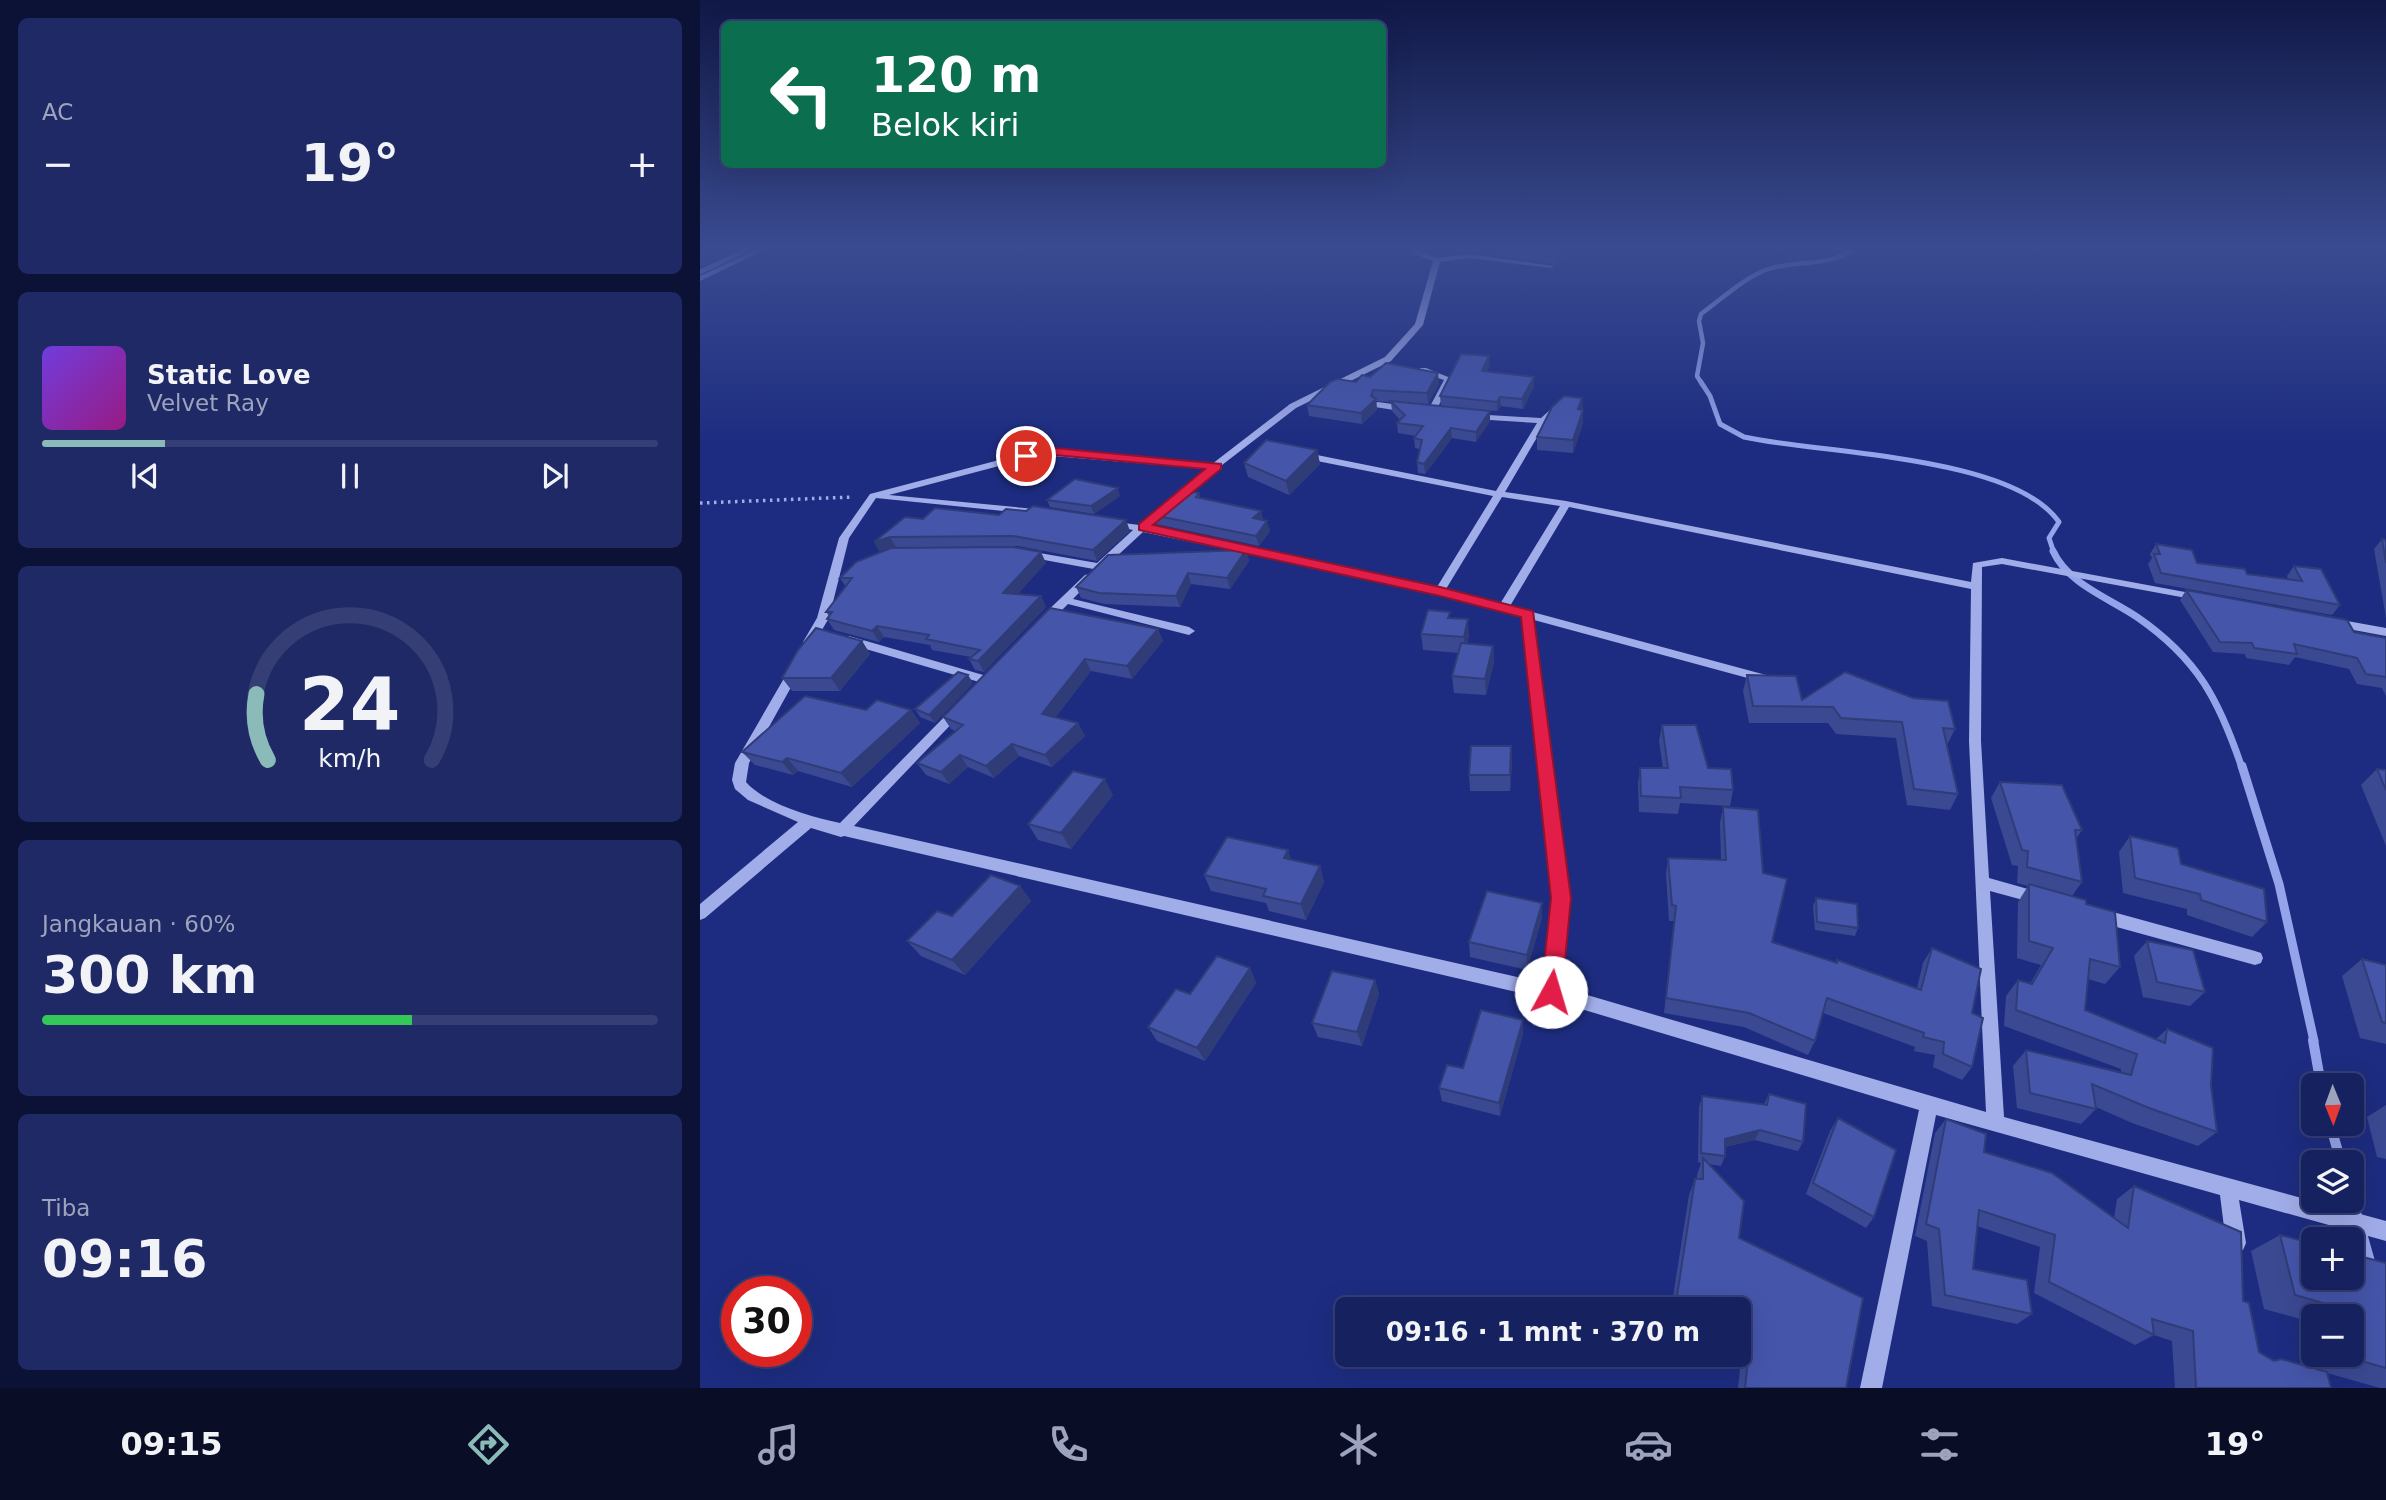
<!DOCTYPE html>
<html lang="id">
<head>
<meta charset="utf-8">
<style>
  body { margin:0; font-family:"DejaVu Sans",sans-serif; background:#1f2966; color:#f1f3f6; height:100vh; display:flex; flex-direction:column; font-size:26px; white-space:nowrap }
  * { box-sizing:border-box; margin:0 }
  p { font-size:23px; color:#9ea3bd }
  .icon { flex:none; width:38px; height:38px; fill:none; stroke:currentColor; stroke-width:2; stroke-linecap:round; stroke-linejoin:round }
  .map { position:relative; flex:1; overflow:hidden }
  .sheet { display:flex; flex-direction:column; gap:18px; padding:18px; background:#0c1235; width:700px }
  .sheet>* { flex:none }
  .banner { position:absolute; left:21px; top:21px; width:665px; height:147px; border-radius:10px; box-shadow:0 7px 28px #0002,0 0 0 2px #353e75; background:#0b6e4f; color:#fff; overflow:hidden }
  .needle { width:46px; rotate:179deg }
  .controls { position:absolute; left:1601px; top:1073px; display:grid; gap:14px }
  .controls a { display:grid; place-items:center; width:63px; height:63px; border-radius:10px; background:#162160; box-shadow:0 7px 28px #0002,0 0 0 2px #353e75; font-size:35px }
  .speed { position:absolute; left:21px; top:1276px; display:flex; gap:14px; font-size:35px; font-weight:700; text-align:center }
  .speed>* { display:grid; place-content:center; width:91px; height:91px; border-radius:50%; background:#162160; box-shadow:0 7px 28px #0002,0 0 0 2px #353e75; line-height:1 }
  .speed .limit { border:10px solid #d22; background:#fff; color:#111 }
  .pin { position:absolute; display:grid; place-items:center; width:60px; height:60px; color:#fff; margin:-30px; border:4px solid #fff; border-radius:50%; box-shadow:0 2px 7px #0007 }
  .me { position:absolute; width:77px; margin:-38px; rotate:6deg; stroke-linejoin:round; filter:drop-shadow(0 0 5px #0008) }
  .turn { display:flex; align-items:center; gap:24px; height:147px; padding:0 35px; font-size:32px }
  .turn .icon { width:91px; height:91px; stroke-width:2.5 }
  .turn b { display:block; font-size:49px; line-height:60px }
  .big { font-size:52px; font-weight:700; line-height:1.1 }
  .sheet .card { flex:1; display:flex; flex-direction:column; justify-content:center; gap:10px; min-width:0; padding:0 24px; border-radius:10px; background:#1f2966 }
  .sheet .dial { align-items:center; gap:0 }
  .dial svg { height:182px; overflow:visible; fill:none; stroke:#353e75; stroke-width:7; stroke-linecap:round; text-anchor:middle }
  .dial text { fill:#f1f3f6; stroke:none }
  .song { display:flex; align-items:center; gap:21px }
  .cover { width:84px; height:84px; border-radius:10px; background:linear-gradient(135deg,hsl(260 70% 55%),hsl(310 70% 35%)) }
  .played { height:7px; border-radius:4px; background:linear-gradient(90deg,#8bbbb9 20%,#353e75 20%) }
  .keys { display:flex; justify-content:space-around; direction:ltr }
  .heat { display:flex; justify-content:space-between; align-items:center; font-size:38px; direction:ltr }
  .charge { height:10px; border-radius:5px; background:linear-gradient(90deg,#34c759 60%,#353e75 0) }
  .trip { position:absolute; left:635px; top:1297px; width:416px; height:70px; border-radius:10px; background:#162160; box-shadow:0 7px 28px #0002,0 0 0 2px #353e75; font-weight:700; line-height:70px; text-align:center }
  .tabs { display:flex; height:112px; justify-content:space-around; align-items:center; background:#090d26; color:#9ea3bd }
  .tabs .icon { width:49px; height:49px }
  .tabs .active { color:#8bbbb9 }
  .tabs b { font-size:32px; color:#f1f3f6 }
  main { display:flex; flex:1; min-height:0 }
  .map>svg:first-child { display:block }
  .lines { fill:none; stroke-linecap:round; stroke-linejoin:round }
  .stream-far4 { stroke:#95a4ea; stroke-width:4.5 }
  .stream-far3 { stroke:#95a4ea; stroke-width:5 }
  .stream-far2 { stroke:#95a4ea; stroke-width:7 }
  .stream-far1 { stroke:#95a4ea; stroke-width:9 }
  .stream { stroke:#95a4ea; stroke-width:10 }
  .path { stroke:#a1ade9; stroke-width:3.5; stroke-dasharray:2.5 4.5; stroke-linecap:butt }
  .minor { fill:#a1ade9; fill-rule:evenodd }
  .wall { fill:#3b4992; fill-rule:evenodd }
  .shaded-wall { fill:#303c77 }
  .building { fill:#4555aa; stroke:#303c77; stroke-width:2 }
  .route { fill:#e11d48; stroke:#92132f; stroke-width:2 }
</style>
</head>
<body>
<main>
<section class="sheet">
<div class="card"><p>AC</p>
<div class="heat"><a>−</a><b class="big">19°</b><a>+</a></div>
</div>
<div class="card">
<div class="song"><i class="cover"></i><div><b>Static Love</b><p>Velvet Ray</p></div></div>
<div class="played"></div>
<div class="keys"><svg class="icon" aria-label="previous" viewBox="0 0 24 24"><path d="M18 5L8 12l10 7zM5 5v14"/></svg><svg class="icon" aria-label="pause" viewBox="0 0 24 24"><path d="M8 5v14M16 5v14"/></svg><svg class="icon" aria-label="next" viewBox="0 0 24 24"><path d="M6 5l10 7-10 7zM19 5v14"/></svg></div>
</div>
<div class="card dial"><svg viewBox="0 0 100 80">
<path d="M14 69A42 42 0 1 1 86 69"/>
<path d="M14 69A42 42 0 0 1 9 40" stroke="#8bbbb9"/>
<text x="50" y="56" font-size="32" font-weight="700">24</text>
<text x="50" y="72" font-size="11">km/h</text>
</svg></div>
<div class="card"><p>Jangkauan · 60%</p><b class="big">300 km</b><div class="charge"></div></div>
<div class="card"><p>Tiba</p><b class="big">09:16</b></div>
</section>
<div class="map">
<svg width="1686" height="1388" viewBox="0 0 1686 1388">
  <rect width="100%" height="100%" fill="#1d2c80"/>
  <g class="lines">
    <!-- stream-far4 -->
    <path class="stream-far4" d="M0 272 47 250
      M1002 384 997 376 1003 343 999 321 1001 314C1020 300 1042 280 1063 271 1092 259 1126 268 1152 250"/>
    <!-- stream-far3 -->
    <path class="stream-far3" d="M1001 382 1010 396 1020 424 1044 437C1121 454 1312 455 1359 522L1349 538 1354 553"/>
    <!-- stream-far2 -->
    <path class="stream-far2" d="M1353 551C1368 584 1409 598 1437 617 1498 659 1519 700 1542 768"/>
    <!-- stream-far1 -->
    <path class="stream-far1" d="M1542 766 1579 884 1614 1041"/>
    <!-- stream -->
    <path class="stream" d="M1613 1040 1621 1085
      M1630 1124 1641 1162
      M1652 1198 1671 1265"/>
    <!-- path -->
    <path class="path" d="M0 503 153 497"/>
    <!-- minor -->
    <path class="minor" d="M56 250H64L0 281V276Z
      M713 250H719V252L737 258 769 254 854 266 851 268 769 258 740 262 723 325 691 361 596 408 487 492 449 527 737 587 793 496 602 458 597 455 602 452 796 491 837 423 774 419 771 418V414L841 418 858 403 862 406 846 422 805 492 866 501 1271 582 1273 563 1302 558 1501 595 1502 597 1501 599 1497 600 1302 564 1282 567 1281 741 1289 878 1338 892 1343 893 1345 898 1343 903 1338 904 1290 891 1304 1117 1686 1221V1241L1539 1200 1546 1243 1543 1250 1536 1253 1529 1250 1526 1243 1520 1195 1236 1115 1182 1388H1160L1219 1110 851 1000 144 836 141 837 111 828 5 918 0 920V904L98 822 48 800 35 789 32 780 35 763 90 668 94 667 100 671 49 763 46 782C65 804 112 817 140 823L252 709 256 708 262 712 260 715 154 826 844 983 854 899 823 617 739 594 443 532 403 569 399 570 328 557 323 554 328 551 397 563 433 530 409 525V521L439 525 481 488 506 469 341 455 189 495 346 510V514L343 515 176 498 149 538 129 618 113 645H105L103 642 117 618 139 538 170 494 341 449 512 464 590 404 685 357 715 324 733 261 714 254ZM802 497 860 506 800 604 746 589ZM869 507 1271 589 1269 741 1286 1112 860 987 868 899 834 620 1066 683 1072 679 1066 675 810 606Z
      M720 368H726L753 379 734 414 727 412 744 380 720 372Z
      M678 402 707 406 711 409 707 412 675 407V403Z
      M389 574 394 577 373 599 489 627 495 631 489 635 368 604 348 624H340L338 621 340 618 385 575Z
      M1636 619 1686 628V636L1632 626 1630 623 1632 620Z
      M149 636 290 677 292 680 286 684 145 643 143 640Z
      M1402 909 1555 951 1561 953 1563 958 1561 963 1555 965 1402 923 1397 921 1394 916 1397 911Z"/>
  </g>
  <!-- wall -->
  <path class="wall" d="M765 250H790L788 253 765 252Z
    M794 250H870L855 264 794 255Z
    M790 365 787 372 834 386 823 409 801 406 797 411 741 406 740 396Z
    M656 382 739 383 728 404 708 403 790 421 776 442 752 438 725 474 718 473 717 462 720 449 715 448 714 438 716 436 698 433 697 423 700 420 692 411 691 402 676 401 677 410 662 424 609 416 607 405Z
    M882 398 883 423 873 453 837 450V437Z
    M617 450 620 464 589 495 548 477 544 463Z
    M499 493 500 498 561 511 563 520 570 531 559 546 456 524 453 515Z
    M420 496 394 514 350 507 347 500Z
    M223 519 430 531 397 561 318 546 194 548 346 563 317 594 341 596 346 607 284 672 275 670 269 659 271 657 232 650 230 645 184 637 179 642 134 630 127 619 129 616 126 612 146 587 140 578 180 552 174 542Z
    M1682 539 1686 540V618L1674 549Z
    M1456 544 1497 563 1547 574 1588 579 1587 576 1594 566 1640 605 1632 615 1455 583 1448 564 1452 558 1450 554Z
    M546 550 549 561 530 589 491 584 480 607 404 604 381 598 376 587Z
    M1486 590 1654 632 1686 638V696L1682 688 1657 684 1649 669 1595 657 1589 665 1546 658 1545 654 1513 652 1480 600Z
    M751 618 769 635 767 644 793 646 794 662 786 695 754 693 752 676 759 653 723 650 721 634Z
    M458 629 463 641 432 679 391 671 355 718 378 723 385 736 352 767 319 756 294 778 268 767 249 784 226 775 217 763 255 731 251 729 243 717Z
    M162 641 170 654 140 691H92L82 678Z
    M1047 675 1102 700 1255 729 1247 745 1258 794 1250 810 1207 805 1196 738 1136 734 1128 723H1049L1043 691Z
    M273 683 235 723 220 717 215 709Z
    M166 710H211L220 723 152 787 98 771 93 775 55 765 42 752Z
    M962 725 1033 790 1030 806 980 803 978 814 939 812 938 783 940 768H963L959 741Z
    M812 762 810 791H770L769 775Z
    M1677 769 1686 770V846L1661 785Z
    M1300 782 1382 830 1376 839 1382 882 1372 896 1386 904 1420 967 1405 984 1388 979 1385 1010 1456 1039 1467 1029 1511 1085 1517 1132 1498 1146 1432 1123 1396 1107V1109L1381 1124 1317 1108 1313 1066 1326 1050 1421 1072V1069L1304 1026 1306 996 1318 980 1330 984 1341 965 1317 958 1318 902 1328 886 1317 883 1318 866 1312 865 1291 798Z
    M413 795 371 849 338 840 328 824Z
    M1023 807 1063 873 1072 942 1217 988 1223 963 1232 948 1272 1013V1067L1262 1080 1233 1067 1235 1055 1214 1051 1215 1047 1123 1013 1115 1041 1108 1055 1044 1027 964 1013 974 921H969L966 874 968 858 1021 860 1020 823Z
    M1430 836 1567 922 1552 937 1487 915V909L1423 893 1419 852Z
    M588 850 591 860 620 866 624 882 606 920 569 911 566 903 511 891 504 875Z
    M320 886 331 901 265 975 221 956 207 941 252 916Z
    M1116 898 1158 928 1155 936 1115 930 1113 906Z
    M842 903V918L827 970 770 957 769 942Z
    M1447 941 1505 992 1490 1006 1443 997 1434 956Z
    M1662 959 1686 965V1044L1660 1038 1642 976Z
    M550 968 556 983 505 1061 457 1041 448 1027 490 994Z
    M675 980 679 994 662 1046 618 1037 612 1023Z
    M823 1020V1034L800 1116 742 1101 739 1088Z
    M1069 1094 1103 1142 1098 1151 1055 1140 1025 1147V1156L1021 1166 1008 1164 1039 1238 1146 1388H1038L1044 1331 1040 1330V1309H971L989 1195 995 1179H997V1175L1001 1163 998 1162 999 1107 1002 1096 1064 1104Z
    M1686 1105V1159L1677 1157 1667 1117Z
    M1138 1118 1174 1217 1166 1228 1106 1194 1130 1131Z
    M1246 1119 1284 1152 1414 1218 1417 1199 1434 1186 1543 1301 1559 1352 1574 1361 1616 1369 1604 1320 1564 1309 1551 1251 1580 1235 1686 1263V1388H1680L1627 1373 1631 1388H1475L1472 1341 1454 1335 1435 1345 1334 1293 1340 1247 1277 1226 1273 1269 1332 1314 1317 1324 1232 1306 1227 1241 1215 1236 1235 1133ZM1614 1316H1652V1354H1614Z"/>
  <!-- shaded-wall -->
  <path class="shaded-wall" d="M863 250H870L855 264V258Z
    M789 356 790 365 783 381 782 371Z
    M738 373 739 383 728 404 727 393Z
    M834 377V386L823 409 822 399Z
    M673 390 674 400 676 399 677 410 662 424 661 413 671 396Z
    M800 397 801 406 797 411V402Z
    M882 398V411L878 409Z
    M883 410V423L873 453V440Z
    M790 411V421L776 442V432Z
    M751 428 752 438 725 474 724 464Z
    M617 450 620 464 589 495 586 481Z
    M418 488 420 496 394 514 391 506Z
    M561 511 563 520 553 518Z
    M426 520 430 531 397 561 393 550Z
    M567 521 570 531 559 546 556 536Z
    M190 537 196 547 181 553 174 542Z
    M546 550 549 561 530 589 527 578Z
    M341 552 346 563 309 604 303 593Z
    M488 573 491 584 480 607 476 596Z
    M341 596 346 607 284 672 278 661Z
    M768 619 769 635 765 653 764 637Z
    M177 626 184 637 179 642 172 631Z
    M458 629 463 641 432 679 427 666Z
    M162 641 170 654 140 691 131 678Z
    M793 646 794 662 786 695 785 679Z
    M385 659 391 671 348 727 342 714Z
    M268 675 273 683 235 723 229 715Z
    M211 710 220 723 152 787 141 773Z
    M378 723 385 736 352 767 345 755Z
    M312 744 319 756 294 778 286 766Z
    M811 746 812 762 810 791V775Z
    M260 755 268 767 249 784 241 772Z
    M87 758 98 771 93 775 82 762Z
    M405 779 413 795 371 849 361 833Z
    M588 850 593 866 584 858Z
    M620 866 624 882 606 920 601 904Z
    M320 886 331 901 265 975 252 960Z
    M842 903V918L827 970V955Z
    M550 968 556 983 505 1061 497 1048Z
    M675 980 679 994 662 1046 657 1032Z
    M823 1020V1034L800 1116 799 1103Z
    M1060 1130 1055 1140 1021 1148 1025 1139Z"/>
  <!-- building -->
  <path class="building" d="M802 250H863L855 258Z
    M761 354 789 356 782 371 834 377 822 399 800 397 797 402 740 396Z
    M686 363 738 373 727 393 673 390 671 396 676 399 661 413 607 405 630 382 637 379 656 382 662 375 670 377Z
    M864 396 882 398 878 409 883 410 873 440 837 437 852 407Z
    M690 401 790 411 776 432 751 428 724 464 717 462 722 440 714 438 723 426 697 423 705 415Z
    M566 440 617 450 586 481 544 463Z
    M375 479 418 488 391 506 347 500Z
    M479 490 499 493 496 497 561 511 553 518 567 521 556 536 453 515Z
    M333 506 426 520 393 550 313 536 190 537 174 542 205 517 223 519 235 508 299 515 306 509 326 511Z
    M1682 539 1686 540V563Z
    M1456 544 1492 550 1497 563 1545 569 1547 574 1602 581 1594 566 1621 569 1640 605 1461 573 1454 554H1460Z
    M313 547 341 552 303 593 341 596 278 661 269 659 280 650 226 639 229 635 177 626 172 631 127 619 132 612H126L152 578H140L156 562 191 548Z
    M546 550 527 578 488 573 476 596 399 593 376 587 408 555Z
    M1486 590 1647 620 1654 632 1686 638V677L1666 674 1657 658 1594 644 1597 654 1554 648 1552 643 1520 642Z
    M350 608 458 629 427 666 385 659 342 714 378 723 345 755 312 744 286 766 260 755 241 772 217 763 263 725 243 717Z
    M728 610 750 612 748 618 768 619 764 637 721 634Z
    M116 628 162 641 131 678H82L98 650Z
    M761 643 793 646 785 679 752 676Z
    M258 672 268 675 229 715 215 709Z
    M1145 672 1213 698 1248 701 1255 729 1243 728 1258 794 1214 789 1202 722 1141 718 1133 707 1053 706 1047 675 1096 676 1102 700Z
    M105 696 166 710 177 700 211 710 141 773 87 758 82 762 42 752Z
    M962 725H996L1008 768 1031 769 1033 790 980 787 981 798 941 796 940 768H968Z
    M771 746H811L810 775H769Z
    M1677 769 1686 770V790Z
    M373 771 405 779 361 833 328 824Z
    M1300 782 1362 785 1382 830H1375L1382 882 1327 867 1328 851 1322 850Z
    M1023 807 1058 810 1063 873 1087 879 1072 942 1137 963V960L1221 990 1232 948 1281 969 1272 1013 1283 1018 1272 1067 1243 1054 1244 1042 1223 1037 1224 1033 1127 998 1115 1041 1049 1013 966 998 976 906 972 905 968 858 1026 860Z
    M1430 836 1478 848 1481 864 1564 889 1567 922 1501 900 1500 894 1435 878Z
    M527 837 588 850 584 858 620 866 601 904 563 896 566 889 504 875Z
    M291 875 320 886 252 960 207 941 237 911 252 916Z
    M1329 884 1386 900V904L1415 912 1420 967 1390 959 1385 1010 1465 1043 1467 1029 1513 1048 1511 1085 1517 1132 1449 1108 1392 1084 1396 1109 1330 1093 1326 1050 1431 1075 1437 1054 1316 1010 1318 980 1332 984 1353 948 1329 941Z
    M787 891 842 903 827 955 769 942Z
    M1116 898 1157 904 1158 928 1117 922Z
    M1447 941 1493 950 1505 992 1457 982Z
    M517 956 550 968 497 1048 448 1027 476 989 490 994Z
    M1662 959 1686 965V1023L1682 1022Z
    M632 971 675 980 657 1032 612 1023Z
    M781 1010 823 1020 799 1103 739 1088 747 1065 763 1068Z
    M1069 1094 1106 1104 1103 1142 1060 1130 1025 1139V1156L1001 1153 1002 1096 1067 1105Z
    M1138 1118 1196 1150 1174 1217 1113 1183Z
    M1246 1119 1286 1134 1284 1152 1352 1173 1428 1228 1434 1186 1541 1232 1543 1301 1549 1303 1559 1352 1574 1361 1581 1359 1627 1372 1631 1388H1496L1493 1331 1452 1319 1454 1335 1349 1282 1355 1235 1279 1210 1273 1269 1327 1280 1332 1314 1245 1295 1239 1229 1226 1224Z
    M1003 1158 1044 1201 1039 1238 1163 1298 1146 1388H1045L1052 1319 1040 1316V1309H1019L977 1296 995 1179H1003Z
    M1580 1235 1614 1244V1278H1652V1254L1686 1263V1368L1651 1358 1650 1354H1652V1316H1639L1637 1307 1595 1295Z"/>
  <!-- sky -->
  <linearGradient id="sky" x2="0" y2="1"><stop stop-color="#101846"/><stop offset="0.56" stop-color="#3a4b91"/><stop offset="1" stop-color="#3a4b91" stop-opacity="0"/></linearGradient>
  <rect width="1686" height="444" fill="url(#sky)"/>
  <!-- route -->
  <path class="route" d="M355 448 521 464V469L453 525 740 587 833 611 871 898 862 992 858 999 851 1002 844 999 841 992 851 898 821 617 740 596 439 530V524L505 469 355 455 326 459 320 456 326 452Z"/>
</svg>
<div class="controls">
<a><svg class="needle" viewBox="-14 -14 28 28"><path d="M0-13l5 13h-10z" fill="#e53935"/><path d="M0 13l5-13h-10z" fill="#9ea3bd"/></svg></a>
<a><svg class="icon" aria-label="layers" viewBox="0 0 24 24"><path d="M12 4l9 5-9 5-9-5zM3 14l9 5 9-5"/></svg></a>
<a>+</a>
<a>−</a>
</div>
<div class="speed"><div class="limit">30</div></div>
<div class="pin" style="left:326px;top:456px;background:#d93025"><svg class="icon" aria-label="arrive" viewBox="0 0 24 24"><path d="M6 21V4h12l-3 4 3 4H6"/></svg></div>
<svg class="me" style="left:851px;top:992px" viewBox="-20 -20 40 40"><circle r="19" fill="#fff"/><path d="M0-13L10 11 0 6-10 11z" fill="#e11d48"/></svg>
<div class="trip">09:16 · 1 mnt · 370 m</div>
<div class="banner">
<div class="turn"><svg class="icon" aria-label="left" viewBox="0 0 24 24"><path d="M17 20v-9H6M10 6l-5 5 5 5"/></svg><div><b>120 m</b>Belok kiri</div></div>
</div>
</div>
</main>
<nav class="tabs">
<b>09:15</b>
<svg class="icon active" aria-label="directions" viewBox="0 0 24 24"><path d="M12 3l9 9-9 9-9-9zM9 14v-3h6M13 9l2 2-2 2"/></svg>
<svg class="icon" aria-label="music" viewBox="0 0 24 24"><path d="M9 18V5l10-2v13"/><circle cx="6" cy="18" r="3"/><circle cx="16" cy="16" r="3"/></svg>
<svg class="icon" aria-label="phone" viewBox="0 0 24 24"><path d="M5 4h4l2 5-3 2q2 4 5 5l2-3 5 2v4C11 20 4 13 5 4z"/></svg>
<svg class="icon" aria-label="climate" viewBox="0 0 24 24"><path d="M12 3v18M4 7l16 10M4 17L20 7"/></svg>
<svg class="icon" aria-label="car" viewBox="0 0 24 24"><path d="M5 17H2v-5l4-1 3-4h7l3 4 3 1v5h-3M9 17h6M6 11h13"/><circle cx="7" cy="17" r="2"/><circle cx="17" cy="17" r="2"/></svg>
<svg class="icon" aria-label="filters" viewBox="0 0 24 24"><path d="M4 7h16M4 17h16"/><circle cx="9" cy="7" r="2"/><circle cx="15" cy="17" r="2"/></svg>
<b>19°</b>
</nav>
</body>
</html>
